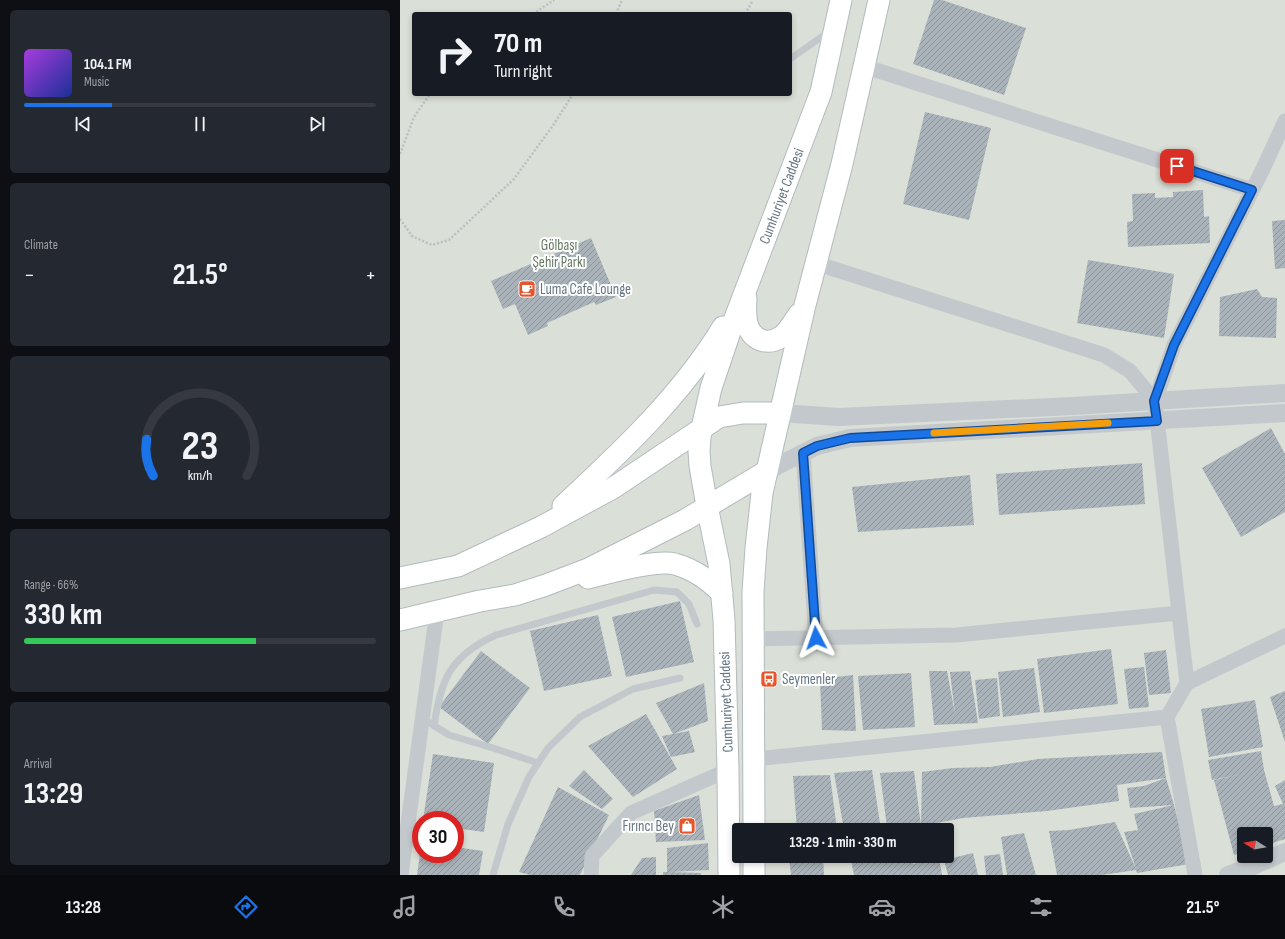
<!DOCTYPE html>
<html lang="en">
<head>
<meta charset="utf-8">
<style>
  body { margin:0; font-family:"Sofia Sans Condensed",sans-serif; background:#242831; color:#f1f3f6; height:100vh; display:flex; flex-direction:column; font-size:15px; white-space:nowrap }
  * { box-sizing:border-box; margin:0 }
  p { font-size:13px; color:#9ea1a6 }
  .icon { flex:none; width:22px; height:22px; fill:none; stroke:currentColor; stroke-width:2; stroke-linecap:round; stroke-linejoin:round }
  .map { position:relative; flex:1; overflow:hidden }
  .sheet { display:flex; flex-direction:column; gap:10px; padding:10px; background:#0d0f14; width:400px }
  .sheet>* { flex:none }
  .hud { position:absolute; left:12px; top:12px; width:380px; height:84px; border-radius:4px; box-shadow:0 2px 6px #0003; background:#171b24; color:#f1f3f6; overflow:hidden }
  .needle { width:26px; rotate:281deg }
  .tools { position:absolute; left:837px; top:827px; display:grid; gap:8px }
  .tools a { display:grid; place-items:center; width:36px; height:36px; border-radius:4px; background:#171b24; box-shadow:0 2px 6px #0003; font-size:20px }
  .speed { position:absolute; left:12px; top:811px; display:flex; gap:8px; font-size:20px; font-weight:700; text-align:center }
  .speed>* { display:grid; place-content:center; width:52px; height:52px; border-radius:50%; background:#171b24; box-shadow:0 2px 6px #0003; line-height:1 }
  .speed .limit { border:6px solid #d22; background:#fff; color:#111 }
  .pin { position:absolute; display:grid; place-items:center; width:34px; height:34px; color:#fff; margin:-17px; border-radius:8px; box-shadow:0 2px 6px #0006 }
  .me { position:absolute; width:44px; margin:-22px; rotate:356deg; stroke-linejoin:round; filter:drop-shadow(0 0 3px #0008) }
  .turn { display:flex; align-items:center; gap:14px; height:84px; padding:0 16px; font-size:18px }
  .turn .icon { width:52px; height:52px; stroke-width:2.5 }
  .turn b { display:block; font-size:28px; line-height:34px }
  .big { font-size:30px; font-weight:700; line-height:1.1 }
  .sheet .widget { flex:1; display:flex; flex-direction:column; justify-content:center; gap:6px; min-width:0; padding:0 14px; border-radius:6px; background:#242831 }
  .sheet .dial { align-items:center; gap:0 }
  .dial svg { height:104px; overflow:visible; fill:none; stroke:#363941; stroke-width:7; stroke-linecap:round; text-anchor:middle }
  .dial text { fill:#f1f3f6; stroke:none }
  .song { display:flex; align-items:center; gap:12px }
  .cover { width:48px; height:48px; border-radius:6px; background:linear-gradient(135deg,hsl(280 70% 55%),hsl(230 70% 35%)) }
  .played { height:4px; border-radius:2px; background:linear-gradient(90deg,#1a73e8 25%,#363941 25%) }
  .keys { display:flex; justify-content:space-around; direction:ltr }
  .heat { display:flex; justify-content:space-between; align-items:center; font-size:22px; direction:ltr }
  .charge { height:6px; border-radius:3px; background:linear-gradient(90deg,#34c759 66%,#363941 0) }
  .trip { position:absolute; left:332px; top:823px; width:222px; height:40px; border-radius:4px; background:#171b24; box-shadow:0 2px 6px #0003; font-weight:700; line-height:40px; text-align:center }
  .tabs { display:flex; height:64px; justify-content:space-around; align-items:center; background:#090b0e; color:#9ea1a6 }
  .tabs .icon { width:28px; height:28px }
  .tabs .current { color:#1a73e8 }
  .tabs b { font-size:18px; color:#f1f3f6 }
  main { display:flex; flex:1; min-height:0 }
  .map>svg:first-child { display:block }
  .green { fill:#dadfd7; fill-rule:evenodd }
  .building { fill:url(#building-hatch) }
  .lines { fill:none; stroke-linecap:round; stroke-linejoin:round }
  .secondary-casing { stroke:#b3babf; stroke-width:23 }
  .path { stroke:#bbbfc2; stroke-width:2.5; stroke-dasharray:2 2; stroke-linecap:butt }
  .service { stroke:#c3c8cc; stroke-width:7 }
  .minor { stroke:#c3c8cc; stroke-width:15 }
  .tertiary { stroke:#c3c8cc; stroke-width:18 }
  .secondary { stroke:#fff; stroke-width:21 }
  .route-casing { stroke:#114b97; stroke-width:10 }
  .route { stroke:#1a73e8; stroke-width:7 }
  .slow { stroke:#f59e0b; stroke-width:7 }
  .labels { text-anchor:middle; stroke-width:4; stroke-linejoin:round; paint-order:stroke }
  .street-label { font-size:15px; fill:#657683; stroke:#fff }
  .park-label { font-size:15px; fill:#687a64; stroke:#fff }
  .poi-label { font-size:15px; fill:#657683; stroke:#fff; text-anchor:start }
</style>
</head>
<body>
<main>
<section class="sheet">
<div class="widget">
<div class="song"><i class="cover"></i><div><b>104.1 FM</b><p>Music</p></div></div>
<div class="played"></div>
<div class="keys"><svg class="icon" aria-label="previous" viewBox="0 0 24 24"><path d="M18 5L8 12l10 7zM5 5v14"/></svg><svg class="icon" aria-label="pause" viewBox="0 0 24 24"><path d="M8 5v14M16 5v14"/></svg><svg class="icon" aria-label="next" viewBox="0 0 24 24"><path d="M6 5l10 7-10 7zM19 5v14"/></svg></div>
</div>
<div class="widget"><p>Climate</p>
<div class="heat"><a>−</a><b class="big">21.5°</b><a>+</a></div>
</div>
<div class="widget dial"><svg viewBox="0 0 100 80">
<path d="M14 69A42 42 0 1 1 86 69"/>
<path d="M14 69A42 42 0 0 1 9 41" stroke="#1a73e8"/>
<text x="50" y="56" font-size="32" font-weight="700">23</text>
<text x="50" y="72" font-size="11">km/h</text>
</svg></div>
<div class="widget"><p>Range · 66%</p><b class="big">330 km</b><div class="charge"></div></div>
<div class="widget"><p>Arrival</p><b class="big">13:29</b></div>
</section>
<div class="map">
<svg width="885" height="875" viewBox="0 0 885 875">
  <defs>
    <pattern id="building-hatch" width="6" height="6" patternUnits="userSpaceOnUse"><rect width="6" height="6" fill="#aab3b9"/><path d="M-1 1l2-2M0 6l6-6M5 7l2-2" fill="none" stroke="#8e969c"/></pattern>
  </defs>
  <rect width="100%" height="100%" fill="#fafaf8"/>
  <!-- green -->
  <path class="green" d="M0 0H885V875H0ZM14 14H390V94H14ZM21 820H55V854H21ZM339 830H547V856H339ZM844 834H866V856H844Z"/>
  <!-- building -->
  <path class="building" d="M534 0H542L626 28 604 95 513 64Z
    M525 112 591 128 569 220 503 204Z
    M803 190 804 217 809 216 810 243 728 247 727 222 733 221 732 194 755 193V198L773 197V192Z
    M885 220V268L875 269 872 221Z
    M191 238 216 297 196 305 194 302 147 323 148 326 128 335 115 304 103 309 91 281Z
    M688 260 774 274 764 338 677 323Z
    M857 289 862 297 877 298 876 338 819 336 820 297Z
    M871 428 885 454V512L841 537 802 468Z
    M742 463 745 504 599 515 596 474Z
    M570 475 574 525 458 532 452 487Z
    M280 601 294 662 226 677 212 617Z
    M198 615 212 676 144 691 130 631Z
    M711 649 718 704 644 713 637 659Z
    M766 650 771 693 749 695 744 653Z
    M81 651 130 688 88 744 39 707Z
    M744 667 749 707 729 709 724 669Z
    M634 668 640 712 603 717 598 672Z
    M529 671H547L555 714 550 672 570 671 578 723 534 725Z
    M511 673 515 727 463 730 458 676Z
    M453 675 456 731 422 730 420 679Z
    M597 678 600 716 579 719 575 680Z
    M304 683 308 721 273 734 256 703Z
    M885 691V742L870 697Z
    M855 700 863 747 809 757 801 709Z
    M246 714 277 769 233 797 188 746Z
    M289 731 295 752 271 757 262 736Z
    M861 751 864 770 874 806 883 804 875 786 885 780V839L866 845V834H844V852L834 855 814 780 843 774 812 780 808 760Z
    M762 752 766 778 774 805 730 808 727 788 744 786 766 778 717 785 719 801 647 811 563 818 521 826 522 772 553 768 590 767 638 759Z
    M33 754 94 763 84 832 55 828V820H23Z
    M184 770 213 799 202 809 169 786Z
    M472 770 481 830H444L434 773Z
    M514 771 521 826 487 827 480 773Z
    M430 775 437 830H397L393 776Z
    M158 787 209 815 180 875H130L119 872Z
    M299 795 305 840 256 842 254 811Z
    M774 805 789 864 737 873 736 870 702 875H657L649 831 669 830 715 822 736 869 724 832 738 830 734 814Z
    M624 833 636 875H607L601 837Z
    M308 843 309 870 270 872 301 873V875H263V872H267V848Z
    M55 847 83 851 79 875H17L20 854H55Z
    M573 853 578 875H548L544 860Z
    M600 854 603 875H586L584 856Z
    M396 856H423L424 875H391L389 857Z
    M450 856H511L513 864 539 858 542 875H454Z
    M256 857V875H231L242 858Z"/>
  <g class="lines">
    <!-- secondary casing -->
    <g class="secondary-casing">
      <g id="secondary">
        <path d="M346 298C345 314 344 336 364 341 370 342 377 340 382 336 389 331 394 321 399 314"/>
        <path d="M163 506C222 451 281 396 323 327"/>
        <path d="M0 578 58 566 141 527 213 488 319 417 343 413H380"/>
        <path d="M188 578C208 573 256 559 275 564 295 570 307 579 322 593"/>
        <path d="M0 620 80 601 115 595 146 585 188 569 285 520 367 471"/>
        <path d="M354 830 353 592 356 548 362 493 405 305 442 164 479 0"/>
        <path d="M354 856V875"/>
        <path id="s1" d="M329 875 328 770 324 620 319 564 307 506 300 466 299 451 300 437 311 388 332 326 421 92 441 0"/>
      </g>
    </g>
    <!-- path -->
    <path class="path" d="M133 14 154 0
      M216 14 222 0
      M347 14 346 12 353 0
      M0 154 14 117 30 94
      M0 219 12 236 32 245 49 240 114 179 154 124 173 94"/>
    <!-- service -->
    <path class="service" d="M390 59 430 31
      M30 723 49 735 93 748 138 763
      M34 726C41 679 50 656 96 635L254 590 277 592 289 604 297 624
      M93 875 108 824 129 777 148 748 180 717 233 689 280 678"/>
    <!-- minor -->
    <path class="minor" d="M463 66 852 190
      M415 263 704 355 730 371 755 401
      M403 453 416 638
      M779 613 755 401 774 345 862 171 885 121
      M353 639 556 635 779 613 787 683 767 717 795 875
      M787 683 885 636
      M354 759 767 717
      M1 875 37 611
      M191 875 192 856 231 813 328 770"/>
    <!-- tertiary -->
    <path class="tertiary" d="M380 413 439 417 673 406 885 393
      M367 471 417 446 450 438 885 413
      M828 875 853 866 885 852"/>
    <!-- secondary -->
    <use href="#secondary" class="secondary"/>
  </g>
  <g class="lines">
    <!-- route casing -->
    <g class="route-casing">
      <path id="route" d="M416 638 403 453 417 446 450 438 757 421 754 401 774 345 852 190 777 166"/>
    </g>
    <!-- route -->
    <use href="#route" class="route"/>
    <!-- slow -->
    <path class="slow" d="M534 433 708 423"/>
  </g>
  <!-- icons -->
  <defs>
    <g id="cafe-square" transform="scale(0.9)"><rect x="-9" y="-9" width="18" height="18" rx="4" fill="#e4572e" stroke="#fff"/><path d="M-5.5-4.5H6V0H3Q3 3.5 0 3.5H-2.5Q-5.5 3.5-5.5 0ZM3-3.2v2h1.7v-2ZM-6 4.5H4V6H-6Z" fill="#fff"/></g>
    <g id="bus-square" transform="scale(0.9)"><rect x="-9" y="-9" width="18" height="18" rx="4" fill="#e4572e" stroke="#fff"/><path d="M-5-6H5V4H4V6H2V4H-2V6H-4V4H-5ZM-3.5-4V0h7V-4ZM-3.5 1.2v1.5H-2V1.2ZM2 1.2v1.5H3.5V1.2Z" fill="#fff"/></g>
    <g id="shop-square" transform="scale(0.9)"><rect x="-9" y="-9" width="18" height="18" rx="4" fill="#e4572e" stroke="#fff"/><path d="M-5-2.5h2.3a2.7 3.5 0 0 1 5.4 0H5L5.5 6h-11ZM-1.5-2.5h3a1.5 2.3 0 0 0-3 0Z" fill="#fff"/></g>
  </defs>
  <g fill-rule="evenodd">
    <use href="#cafe-square" x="127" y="289"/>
    <use href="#bus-square" x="369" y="679"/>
    <use href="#shop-square" x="287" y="826"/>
  </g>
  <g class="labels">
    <!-- street labels -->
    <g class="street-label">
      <text dy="5" stroke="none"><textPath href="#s1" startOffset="695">Cumhuriyet Caddesi</textPath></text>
      <text transform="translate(326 702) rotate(-92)" y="5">Cumhuriyet Caddesi</text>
    </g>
    <!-- park labels -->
    <g class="park-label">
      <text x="159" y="250">Gölbaşı<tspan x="159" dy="17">Şehir Parkı</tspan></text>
    </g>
    <!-- poi labels -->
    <g class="poi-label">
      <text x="140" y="294">Luma Cafe Lounge</text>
      <text x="382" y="684">Seymenler</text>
      <text x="274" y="831" text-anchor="end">Fırıncı Bey</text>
    </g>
  </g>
</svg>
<div class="tools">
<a><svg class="needle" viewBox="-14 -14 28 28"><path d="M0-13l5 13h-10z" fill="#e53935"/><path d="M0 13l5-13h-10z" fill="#9ea1a6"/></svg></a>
</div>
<div class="speed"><div class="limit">30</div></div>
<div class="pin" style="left:777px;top:166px;background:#d93025"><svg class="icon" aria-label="arrive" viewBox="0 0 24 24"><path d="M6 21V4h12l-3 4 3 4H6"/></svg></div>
<svg class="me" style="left:416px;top:638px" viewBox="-20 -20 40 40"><path d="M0-17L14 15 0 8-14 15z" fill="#1a73e8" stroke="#fff" stroke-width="4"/></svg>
<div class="trip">13:29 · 1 min · 330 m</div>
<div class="hud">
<div class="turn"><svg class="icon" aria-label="right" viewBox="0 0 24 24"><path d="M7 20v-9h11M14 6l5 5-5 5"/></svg><div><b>70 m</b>Turn right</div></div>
</div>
</div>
</main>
<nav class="tabs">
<b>13:28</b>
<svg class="icon current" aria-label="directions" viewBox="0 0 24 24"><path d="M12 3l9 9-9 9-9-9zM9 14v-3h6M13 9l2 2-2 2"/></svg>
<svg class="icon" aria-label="music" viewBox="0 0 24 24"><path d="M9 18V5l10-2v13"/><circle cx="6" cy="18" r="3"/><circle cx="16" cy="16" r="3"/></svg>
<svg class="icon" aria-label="phone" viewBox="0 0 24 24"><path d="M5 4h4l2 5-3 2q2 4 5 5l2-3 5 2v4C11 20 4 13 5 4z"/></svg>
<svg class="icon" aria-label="climate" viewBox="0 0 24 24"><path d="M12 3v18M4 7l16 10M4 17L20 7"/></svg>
<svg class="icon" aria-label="car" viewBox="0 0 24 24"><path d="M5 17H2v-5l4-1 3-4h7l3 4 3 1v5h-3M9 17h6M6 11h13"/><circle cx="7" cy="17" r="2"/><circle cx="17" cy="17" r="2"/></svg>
<svg class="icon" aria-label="filters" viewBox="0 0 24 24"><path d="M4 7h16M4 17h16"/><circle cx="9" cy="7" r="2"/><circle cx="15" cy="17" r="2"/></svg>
<b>21.5°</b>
</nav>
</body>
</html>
